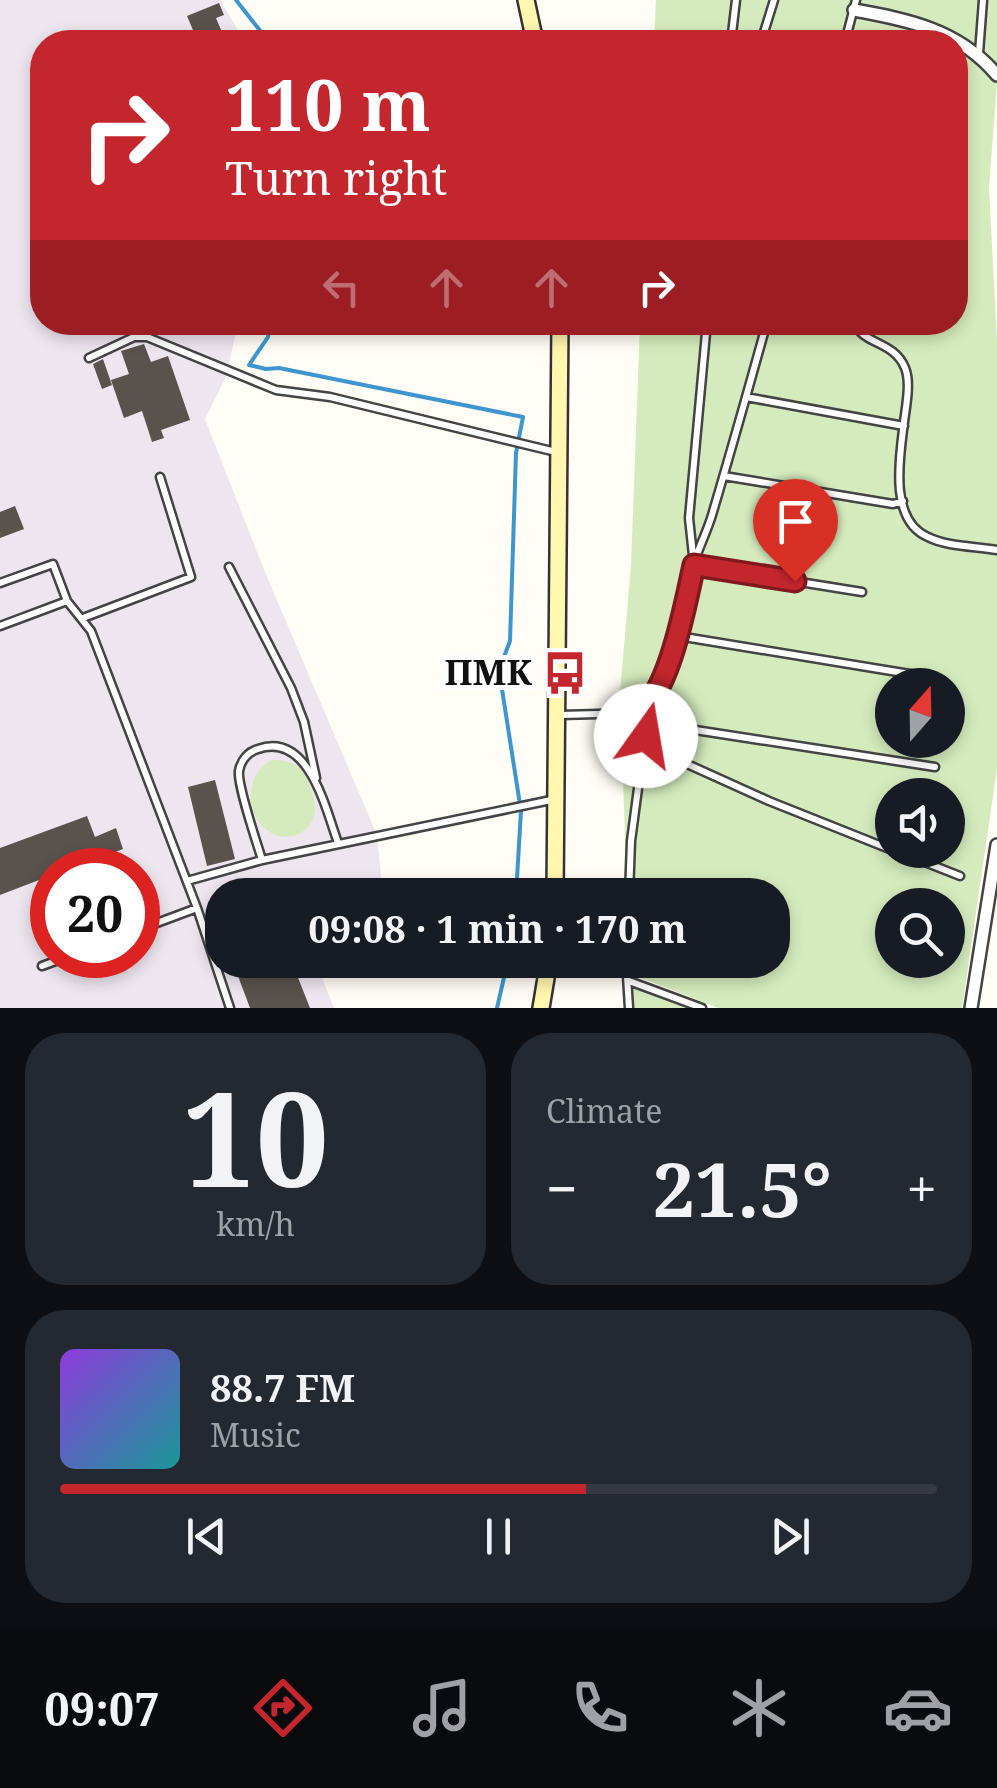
<!DOCTYPE html>
<html lang="en">
<head>
<meta charset="utf-8">
<style>
  body { margin:0; font-family:"Noto Serif",serif; background:#242831; color:#f1f3f6; height:100vh; display:flex; flex-direction:column; font-size:38px; white-space:nowrap }
  * { box-sizing:border-box; margin:0 }
  p { font-size:32px; color:#9ea1a6 }
  .icon { flex:none; width:55px; height:55px; fill:none; stroke:currentColor; stroke-width:2; stroke-linecap:round; stroke-linejoin:round }
  .map { position:relative; height:1008px; overflow:hidden }
  .side { display:flex; flex-direction:column; gap:25px; padding:25px; background:#0d0f14; flex:1 }
  .side>* { flex:none }
  .guide { position:absolute; left:30px; top:30px; width:938px; height:305px; border-radius:40px; box-shadow:0 5px 15px #0003; background:#c4262e; color:#fff; overflow:hidden }
  .needle { width:65px; rotate:20deg }
  .tools { position:absolute; left:875px; top:668px; display:grid; gap:20px }
  .tools a { display:grid; place-items:center; width:90px; height:90px; border-radius:50%; background:#171b24; box-shadow:0 5px 15px #0003; font-size:50px }
  .speed { position:absolute; left:30px; top:848px; display:flex; gap:20px; font-size:50px; font-weight:700; text-align:center }
  .speed>* { display:grid; place-content:center; width:130px; height:130px; border-radius:50%; background:#171b24; box-shadow:0 5px 15px #0003; line-height:1 }
  .speed .limit { border:15px solid #d22; background:#fff; color:#111 }
  .pin { position:absolute; display:grid; place-items:center; width:85px; height:85px; color:#fff; margin:-102px -42px; border-radius:50% 50% 50% 0; rotate:-45deg; box-shadow:0 0 10px #0007 }
  .pin .icon { rotate:45deg }
  .me { position:absolute; width:110px; margin:-55px; rotate:13deg; stroke-linejoin:round; filter:drop-shadow(0 0 8px #0008) }
  .turn { display:flex; align-items:center; gap:35px; height:210px; padding:0 30px; font-size:45px }
  .turn .icon { width:130px; height:130px; stroke-width:2.5 }
  .turn b { display:block; font-size:70px; line-height:85px }
  .lanes { display:flex; align-items:center; height:95px; padding:0 30px; background:#0003; justify-content:center; gap:50px; direction:ltr }
  .lanes .off { opacity:.35 }
  .big { font-size:75px; font-weight:700; line-height:1.1 }
  .side .card { flex:1; display:flex; flex-direction:column; justify-content:center; gap:15px; min-width:0; padding:0 35px; border-radius:40px; background:#242831 }
  .side .dial { align-items:center; gap:0 }
  .dial b { font-size:130px; line-height:1 }
  .song { display:flex; align-items:center; gap:30px }
  .cover { width:120px; height:120px; border-radius:15px; background:linear-gradient(135deg,hsl(270 70% 55%),hsl(180 70% 35%)) }
  .played { height:10px; border-radius:5px; background:linear-gradient(90deg,#c4262e 60%,#363941 60%) }
  .keys { display:flex; justify-content:space-around; direction:ltr }
  .heat { display:flex; justify-content:space-between; align-items:center; font-size:55px; direction:ltr }
  .side .tiles { flex:1; display:grid; gap:25px; grid-template-columns:1fr 1fr }
  .card:last-child { grid-column:span 2 }
  .trip { position:absolute; left:205px; top:878px; width:585px; height:100px; border-radius:40px; background:#171b24; box-shadow:0 5px 15px #0003; font-weight:700; line-height:100px; text-align:center }
  .tab-bar { display:flex; height:160px; justify-content:space-around; align-items:center; background:#090b0e; color:#9ea1a6 }
  .tab-bar .icon { width:70px; height:70px }
  .tab-bar .active { color:#c4262e }
  .tab-bar b { font-size:45px; color:#f1f3f6 }
  .map>svg:first-child { display:block }
  .industrial { fill:#eee6ef; fill-rule:evenodd }
  .green { fill:#d5ebbd; fill-rule:evenodd }
  .lines { fill:none; stroke-linecap:round; stroke-linejoin:round }
  .stream { stroke:#3f96cf; stroke-width:4 }
  .building { fill:#5a524d }
  .lane-casing { stroke:#444; stroke-width:11 }
  .street-casing { stroke:#444; stroke-width:16 }
  .secondary-casing { stroke:#333; stroke-width:20 }
  .lane { stroke:#fff; stroke-width:6 }
  .street { stroke:#fff; stroke-width:11 }
  .secondary { stroke:#fff6b0; stroke-width:15 }
  .route-casing { stroke:#7f191e; stroke-width:25 }
  .route { stroke:#c4262e; stroke-width:18 }
  .labels { text-anchor:middle; stroke-width:10; stroke-linejoin:round; paint-order:stroke }
  .poi-label { font-size:35px; font-weight:bold; fill:#111; stroke:#fff; text-anchor:end }
</style>
</head>
<body>
<div class="map">
<svg width="997" height="1008" viewBox="0 0 997 1008">
  <rect width="100%" height="100%" fill="#fffdf5"/>
  <!-- industrial -->
  <path class="industrial" d="M0 0H220L245 42H42V322L238 323 226 377 205 419 265 572 377 835 383 895H222V960H315L334 1008H0ZM52 870H138V955H52Z"/>
  <!-- green -->
  <path class="green" d="M656 0H997V82L989 188 997 342V769L962 1008H718L634 975 630 960H772V895H627L620 692 631 565 640 323 955 322V42H654ZM892 685H948V740H892ZM892 795H948V850H892ZM892 905H948V960H892Z
    M273 760C291 759 302 766 309 783 311 790 315 798 315 806 317 828 293 844 273 834 244 820 243 771 273 760Z
    M633 987 688 1008H631Z"/>
  <g class="lines">
    <!-- stream -->
    <path class="stream" d="M236 0 269 42
      M270 322 268 337 249 365 266 369 279 368 523 417 516 453 510 641 499 670 521 811 516 895
      M497 1008 508 960"/>
  </g>
  <!-- building -->
  <path class="building" d="M219 3 224 15 216 18 226 42H198L187 16Z
    M144 344 151 362 168 356 190 420 161 430 164 438 152 442 142 411 124 418 111 380 129 374 121 351Z
    M103 359 112 385 102 389 93 364Z
    M15 506 24 529 0 538V512Z
    M215 780 235 859 207 866 188 787Z
    M87 816 95 837 116 828 123 849 67 870H52V875L0 895V848Z
    M232 960H291L310 1008H250Z"/>
  <g class="lines">
    <!-- lane casing -->
    <g class="lane-casing">
      <path id="lane" d="M731 42 736 0
        M761 42 774 0
        M845 42 856 0
        M979 53 983 0
        M707 322 689 518 694 565 862 592
        M855 322C861 345 894 340 905 368 911 382 906 406 904 422 900 455 888 520 928 537 948 547 975 546 997 550
        M89 358 134 337H147L276 390 330 397 556 452
        M746 397 904 426
        M724 476 893 504 903 501
        M229 567 291 688 304 722 316 778
        M0 583 53 564 67 601 91 631 197 908 230 1008
        M83 618 191 577 160 477
        M0 626 67 601
        M678 636 922 676
        M655 697 671 754 676 759 769 801 892 850
        M560 715 637 713C671 696 683 601 693 566 698 549 707 532 712 515 731 451 749 387 767 322
        M663 725 935 767
        M338 843C326 810 309 731 258 749 248 752 241 760 239 771 237 785 257 843 262 860L556 799
        M894 850 960 876
        M187 881 262 860
        M629 895 631 841 645 736 637 713
        M138 930 197 908
        M626 960 629 1008
        M42 966 72 955
        M629 981 702 1008"/>
    </g>
    <!-- street casing -->
    <g class="street-casing">
      <path id="street" d="M854 10C910 20 959 30 997 75
        M971 1008 997 845"/>
    </g>
    <!-- secondary casing -->
    <g class="secondary-casing">
      <path id="secondary" d="M526 0 535 42
        M555 895 560 322
        M541 1008 549 960"/>
    </g>
    <!-- lane -->
    <use href="#lane" class="lane"/>
    <!-- street -->
    <use href="#street" class="street"/>
    <!-- secondary -->
    <use href="#secondary" class="secondary"/>
  </g>
  <g class="lines">
    <!-- route casing -->
    <g class="route-casing">
      <path id="route" d="M646 736 637 713C669 697 686 600 694 565L795 581"/>
    </g>
    <!-- route -->
    <use href="#route" class="route"/>
  </g>
  <!-- icons -->
  <defs>
    <g id="bus-bare" transform="scale(3.45)"><path d="M-5-6H5V4H4V6H2V4H-2V6H-4V4H-5ZM-3.5-4V0h7V-4ZM-3.5 1.2v1.5H-2V1.2ZM2 1.2v1.5H3.5V1.2Z" fill="#c4262e" stroke="#fff" stroke-width="2.5" paint-order="stroke"/></g>
  </defs>
  <g fill-rule="evenodd">
    <use href="#bus-bare" x="565" y="673"/>
  </g>
  <g class="labels">
    <!-- poi labels -->
    <g class="poi-label">
      <text x="532" y="685">ПМК</text>
    </g>
  </g>
</svg>
<div class="tools">
<a><svg class="needle" viewBox="-14 -14 28 28"><path d="M0-13l5 13h-10z" fill="#e53935"/><path d="M0 13l5-13h-10z" fill="#9ea1a6"/></svg></a>
<a><svg class="icon" aria-label="sound" viewBox="0 0 24 24"><path d="M4 9h4l5-4v14l-5-4H4zM17 9q2 3 0 6"/></svg></a>
<a><svg class="icon" aria-label="search" viewBox="0 0 24 24"><circle cx="10" cy="10" r="6"/><path d="M15 15l6 6"/></svg></a>
</div>
<div class="speed"><div class="limit">20</div></div>
<div class="pin" style="left:795px;top:581px;background:#d93025"><svg class="icon" aria-label="arrive" viewBox="0 0 24 24"><path d="M6 21V4h12l-3 4 3 4H6"/></svg></div>
<svg class="me" style="left:646px;top:736px" viewBox="-20 -20 40 40"><circle r="19" fill="#fff"/><path d="M0-13L10 11 0 6-10 11z" fill="#c4262e"/></svg>
<div class="trip">09:08 · 1 min · 170 m</div>
<div class="guide">
<div class="turn"><svg class="icon" aria-label="right" viewBox="0 0 24 24"><path d="M7 20v-9h11M14 6l5 5-5 5"/></svg><div><b>110 m</b>Turn right</div></div>
<div class="lanes"><svg class="icon off" aria-label="left" viewBox="0 0 24 24"><path d="M17 20v-9H6M10 6l-5 5 5 5"/></svg><svg class="icon off" aria-label="ahead" viewBox="0 0 24 24"><path d="M12 20V5M6 11l6-6 6 6"/></svg><svg class="icon off" aria-label="ahead" viewBox="0 0 24 24"><path d="M12 20V5M6 11l6-6 6 6"/></svg><svg class="icon" aria-label="right" viewBox="0 0 24 24"><path d="M7 20v-9h11M14 6l5 5-5 5"/></svg></div>
</div>
</div>
<section class="side">
<div class="tiles">
<div class="card dial"><b>10</b><p>km/h</p></div>
<div class="card"><p>Climate</p>
<div class="heat"><a>−</a><b class="big">21.5°</b><a>+</a></div>
</div>
<div class="card">
<div class="song"><i class="cover"></i><div><b>88.7 FM</b><p>Music</p></div></div>
<div class="played"></div>
<div class="keys"><svg class="icon" aria-label="previous" viewBox="0 0 24 24"><path d="M18 5L8 12l10 7zM5 5v14"/></svg><svg class="icon" aria-label="pause" viewBox="0 0 24 24"><path d="M8 5v14M16 5v14"/></svg><svg class="icon" aria-label="next" viewBox="0 0 24 24"><path d="M6 5l10 7-10 7zM19 5v14"/></svg></div>
</div>
</div>
</section>
<nav class="tab-bar">
<b>09:07</b>
<svg class="icon active" aria-label="directions" viewBox="0 0 24 24"><path d="M12 3l9 9-9 9-9-9zM9 14v-3h6M13 9l2 2-2 2"/></svg>
<svg class="icon" aria-label="music" viewBox="0 0 24 24"><path d="M9 18V5l10-2v13"/><circle cx="6" cy="18" r="3"/><circle cx="16" cy="16" r="3"/></svg>
<svg class="icon" aria-label="phone" viewBox="0 0 24 24"><path d="M5 4h4l2 5-3 2q2 4 5 5l2-3 5 2v4C11 20 4 13 5 4z"/></svg>
<svg class="icon" aria-label="climate" viewBox="0 0 24 24"><path d="M12 3v18M4 7l16 10M4 17L20 7"/></svg>
<svg class="icon" aria-label="car" viewBox="0 0 24 24"><path d="M5 17H2v-5l4-1 3-4h7l3 4 3 1v5h-3M9 17h6M6 11h13"/><circle cx="7" cy="17" r="2"/><circle cx="17" cy="17" r="2"/></svg>
</nav>
</body>
</html>
